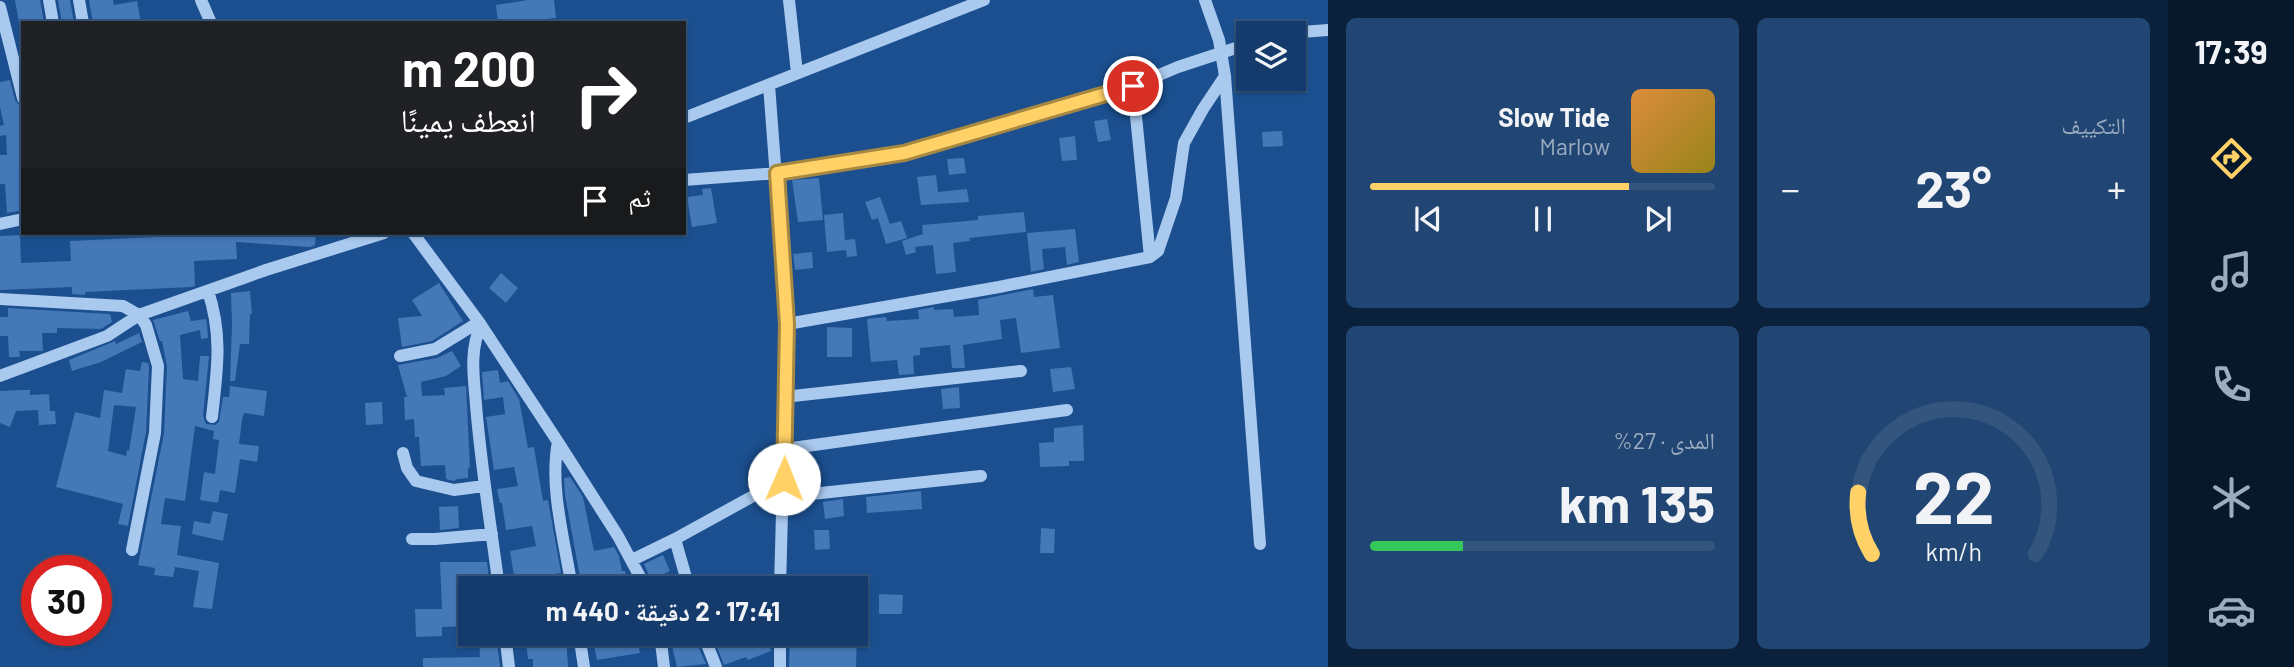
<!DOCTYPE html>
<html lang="ar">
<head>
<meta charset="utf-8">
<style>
  body { margin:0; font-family:Barlow,"Noto Naskh Arabic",sans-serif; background:#214673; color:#f1f3f6; direction:rtl; height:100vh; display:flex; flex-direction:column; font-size:26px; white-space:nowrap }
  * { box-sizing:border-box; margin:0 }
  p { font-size:23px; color:#9dadc1 }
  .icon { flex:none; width:38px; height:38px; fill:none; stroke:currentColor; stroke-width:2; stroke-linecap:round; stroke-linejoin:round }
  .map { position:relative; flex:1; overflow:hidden; direction:ltr }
  .details { display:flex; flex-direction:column; gap:18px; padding:18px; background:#0b203b; width:840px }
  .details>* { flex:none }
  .banner { position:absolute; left:21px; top:21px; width:665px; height:214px; border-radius:0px; box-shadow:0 2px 5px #0004,0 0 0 2px #33557e; direction:rtl; background:#202124; color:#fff; overflow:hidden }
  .buttons { position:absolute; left:1236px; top:21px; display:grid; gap:14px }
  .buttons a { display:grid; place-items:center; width:70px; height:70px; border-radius:0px; background:#143b6b; box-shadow:0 2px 5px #0004,0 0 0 2px #33557e; font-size:35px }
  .speed { position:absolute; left:21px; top:555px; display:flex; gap:14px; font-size:35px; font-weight:700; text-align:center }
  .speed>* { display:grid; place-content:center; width:91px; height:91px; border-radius:50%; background:#143b6b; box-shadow:0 2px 5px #0004,0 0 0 2px #33557e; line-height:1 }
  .speed .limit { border:10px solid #d22; background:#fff; color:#111 }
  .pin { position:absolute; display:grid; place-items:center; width:60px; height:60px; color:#fff; margin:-30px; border:4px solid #fff; border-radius:50%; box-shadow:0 2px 7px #0007 }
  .me { position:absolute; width:77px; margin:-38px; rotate:1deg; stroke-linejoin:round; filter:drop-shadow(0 0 5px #0008) }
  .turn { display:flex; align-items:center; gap:24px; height:147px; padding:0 35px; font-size:32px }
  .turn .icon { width:91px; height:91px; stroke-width:2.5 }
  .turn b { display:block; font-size:49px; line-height:60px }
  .then { display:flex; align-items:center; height:66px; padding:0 35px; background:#0003; gap:14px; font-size:26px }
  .big { font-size:52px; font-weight:700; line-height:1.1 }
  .details .tile { flex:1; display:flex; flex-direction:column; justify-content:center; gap:10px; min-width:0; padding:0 24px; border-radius:10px; background:#214673 }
  .details .dial { align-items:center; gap:0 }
  .dial svg { height:182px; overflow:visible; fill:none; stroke:#33557e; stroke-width:7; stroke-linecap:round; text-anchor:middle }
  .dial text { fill:#f1f3f6; stroke:none }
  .song { display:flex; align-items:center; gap:21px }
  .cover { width:84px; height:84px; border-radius:10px; background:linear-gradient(135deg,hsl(30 70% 55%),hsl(50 70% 35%)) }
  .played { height:7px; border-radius:4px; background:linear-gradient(90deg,#ffd166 75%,#33557e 75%) }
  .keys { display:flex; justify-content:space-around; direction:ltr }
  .heat { display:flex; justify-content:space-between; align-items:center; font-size:38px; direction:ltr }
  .charge { height:10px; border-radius:5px; background:linear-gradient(90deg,#34c759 27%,#33557e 0) }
  .details .tiles { flex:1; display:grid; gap:18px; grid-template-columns:repeat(2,1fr) }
  .trip { position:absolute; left:458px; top:576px; width:410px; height:70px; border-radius:0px; background:#143b6b; box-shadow:0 2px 5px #0004,0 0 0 2px #33557e; font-weight:700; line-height:70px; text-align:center; direction:rtl }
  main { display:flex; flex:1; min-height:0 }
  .tab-bar { display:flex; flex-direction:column; width:126px; justify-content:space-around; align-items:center; background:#08182b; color:#9dadc1 }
  .tab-bar .icon { width:49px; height:49px }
  .tab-bar .active { color:#ffd166 }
  .tab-bar b { font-size:32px; color:#f1f3f6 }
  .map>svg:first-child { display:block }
  .building { fill:#4478b7; fill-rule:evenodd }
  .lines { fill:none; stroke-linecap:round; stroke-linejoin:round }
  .minor { stroke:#a9c9ee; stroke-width:12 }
  .route-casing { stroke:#a68842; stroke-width:18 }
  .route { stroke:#ffd166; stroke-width:12 }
</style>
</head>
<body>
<main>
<nav class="tab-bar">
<b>17:39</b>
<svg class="icon active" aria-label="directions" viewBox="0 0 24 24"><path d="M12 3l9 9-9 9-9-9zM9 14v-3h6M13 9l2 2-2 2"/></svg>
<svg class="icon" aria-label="music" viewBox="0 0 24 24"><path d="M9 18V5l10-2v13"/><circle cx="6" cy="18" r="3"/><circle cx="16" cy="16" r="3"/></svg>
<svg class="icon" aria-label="phone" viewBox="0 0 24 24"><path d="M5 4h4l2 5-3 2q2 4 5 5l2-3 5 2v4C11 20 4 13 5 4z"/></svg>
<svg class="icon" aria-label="climate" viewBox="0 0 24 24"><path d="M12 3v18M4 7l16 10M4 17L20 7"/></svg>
<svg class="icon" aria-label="car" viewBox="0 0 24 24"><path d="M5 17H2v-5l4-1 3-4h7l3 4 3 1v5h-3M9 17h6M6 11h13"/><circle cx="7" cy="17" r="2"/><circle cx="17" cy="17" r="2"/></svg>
</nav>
<section class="details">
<div class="tiles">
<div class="tile"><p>التكييف</p>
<div class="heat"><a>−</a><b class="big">23°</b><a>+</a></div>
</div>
<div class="tile">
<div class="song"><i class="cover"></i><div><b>Slow Tide</b><p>Marlow</p></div></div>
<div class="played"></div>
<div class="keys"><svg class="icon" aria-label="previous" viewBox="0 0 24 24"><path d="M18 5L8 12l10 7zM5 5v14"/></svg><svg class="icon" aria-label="pause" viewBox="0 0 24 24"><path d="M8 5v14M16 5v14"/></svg><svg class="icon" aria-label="next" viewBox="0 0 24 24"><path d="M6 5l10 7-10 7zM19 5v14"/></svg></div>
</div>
<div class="tile dial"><svg viewBox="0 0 100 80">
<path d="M14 69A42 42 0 1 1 86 69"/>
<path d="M14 69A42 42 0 0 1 8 42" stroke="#ffd166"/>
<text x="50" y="56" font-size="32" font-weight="700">22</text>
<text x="50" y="72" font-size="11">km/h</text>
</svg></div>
<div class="tile"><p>المدى · 27%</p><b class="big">135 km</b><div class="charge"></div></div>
</div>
</section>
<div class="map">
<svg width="1328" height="667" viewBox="0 0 1328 667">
  <rect width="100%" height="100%" fill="#1b4f8f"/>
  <!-- building -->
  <path class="building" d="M15 0H40L44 23H19Z
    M58 0H70L74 23H62Z
    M89 0H113L114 5 137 1 141 23H93Z
    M528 0H554L556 18 498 23 496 5Z
    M10 80 15 100 20 106 23 118V210L7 213 5 184H0V155H7L6 135 0 136V126L4 125 0 107V82Z
    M1107 119 1111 140 1098 142 1094 121Z
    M1282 131 1283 146 1263 147 1262 132Z
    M1075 136 1077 160 1062 161 1059 138Z
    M964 158 966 173 949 175 947 159Z
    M936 175 938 192 967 189 969 202 921 205 917 177Z
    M819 178 823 220 798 222 792 180Z
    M711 188 717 223 692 227 687 197 703 195 702 189Z
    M880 197 890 224 901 221 907 238 886 244 878 218 872 220 865 202Z
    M1024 212 1026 232 969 238 970 241 953 243 956 272 936 274 933 245 915 247 916 252 906 255 902 241 923 234 922 225 978 220V216Z
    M843 213 845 240 855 239 857 256 847 257 846 250 827 252 824 215Z
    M1075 229 1079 262 1067 265 1065 247 1042 249 1044 269 1031 272 1027 233Z
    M237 233H316L315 245 310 247 236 242 237 259 194 261 195 286 191 287 85 292V295L72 294V287L0 290V236L20 235 21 263 71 261 70 241Z
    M812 252 813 268 795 270 793 254Z
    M501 273 518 288 506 303 489 288Z
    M439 283 463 321 432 341 402 347 398 318 422 316 412 300Z
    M1033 289 1034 297 1053 295 1060 348 1021 353 1016 318 1000 320 1002 339 963 345 965 368H952L950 345 920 348V355L913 356 914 374 899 375 897 360 871 362 867 319 886 317 887 321 919 319 918 310 934 307V310L953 309 954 317 979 315 978 300Z
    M250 291 252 314H250L249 344H240L235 381H230L232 325 231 293Z
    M8 308 110 314 112 322 101 329 57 328V333H42L43 351H19L20 357H9L8 336H0V317H8Z
    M188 311 191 321 206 319 207 324 208 338 201 339 200 330 180 335 183 379 198 381 200 356H209L203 416 206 424 215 425 219 422 223 397H229L230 386 267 391 264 416 244 413 242 420 239 444 259 446 257 462 240 459 235 493 220 490 218 503 200 500 204 472 215 474 219 440 213 439 214 431 195 426 185 501 165 498 161 524 181 526 177 555 219 563 212 609 193 607 199 571 175 567 173 577 154 575 155 568 138 565 164 433 167 366 162 341H160L153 320Z
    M827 327 852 328V357H827Z
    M139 333 142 342 101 362 72 371 69 360 115 341 116 344Z
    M452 351 461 366 446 376 421 382 422 396 445 395 444 388 466 386 470 467 468 468V478L457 479 454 481 446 479 445 465 421 466 419 437H415L414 419 405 420 404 397H407L398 365 437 358Z
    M142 362 148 363 149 367 146 432 128 526 118 524 123 504 56 487 75 412 100 418 104 390 122 393 126 369 140 371ZM114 405 136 407 129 451 127 450 126 456 108 451Z
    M1071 367 1075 389 1053 392 1050 369Z
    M498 370 500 383 508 381 519 399 528 448 534 447 543 501 548 500 561 573 555 574 557 588H516L510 551 536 546 532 526 506 530 502 503H500L497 489 518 486 514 467 494 470 486 417 505 414 503 397 484 400 482 372Z
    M959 387 960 408 943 409 941 389Z
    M24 390H30V395L49 394 50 411H55L56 424 39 425 38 410 16 411 10 427 0 423V391Z
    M382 402 383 424 366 425 365 403Z
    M1083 425 1084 461H1069V466L1040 467 1039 443 1054 442V428Z
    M570 477 583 497 594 551 614 547 619 556 622 571H625L629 588H582L565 495 564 478Z
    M921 491 922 509 867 513 866 497Z
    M843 499 844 516 825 519 823 502Z
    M458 506 459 528 440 530 439 507Z
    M213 511 228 514 223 541 192 534 194 521 210 524Z
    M1041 528 1055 529 1054 553H1040Z
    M814 530H829L830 549 815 550Z
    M663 555 670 571 651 580 644 564Z
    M440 562H487L490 588H461L462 608H470L471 626 442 627V636L416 637 415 609H442Z
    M879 594 903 595 902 614H879Z
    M479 634H496L500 667H423V658L480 657Z
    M535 634H566L568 667H533V659H528L525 635Z
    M592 634H636L640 653 597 660Z
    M669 634H683L686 643 696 641 706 664 677 667Z
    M712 634H769L771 651 748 660 746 657 724 665Z
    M790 634H804L803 645 843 646V634H857L856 667H789Z"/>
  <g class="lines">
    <!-- minor -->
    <path class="minor" d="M49 0 53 23
      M79 0 83 23
      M201 0 211 23
      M789 0 797 73
      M1205 0 1219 40 1225 76 1260 544
      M0 7 23 98
      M1289 33 1328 30
      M769 85 787 324 780 588
      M1133 86 1150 257
      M684 118 984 0
      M684 180 777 173 904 153 1133 86 1178 67 1248 44
      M0 224 23 219
      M413 233 479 322 558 442 618 536 646 588
      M208 291C223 336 217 371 212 417
      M0 299 123 306 139 315 146 325 158 366 155 433 132 550
      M787 324 999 287 1150 257 1158 251 1176 198 1184 143 1203 109 1225 76
      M481 325C469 351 474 378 476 405 481 467 491 527 499 588
      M400 356 435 349 479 322
      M0 376 107 336 139 315 266 270 384 233
      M784 397 1021 371
      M558 442C549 487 565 543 572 588
      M785 449 1067 410
      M403 453 407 468 416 481 454 490 484 486
      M783 497 981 476
      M412 539H435L492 534
      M675 539 689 588
      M632 560 675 539 784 479
      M505 634 509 667
      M579 634 584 667
      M660 634 664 667
      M703 634 716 667
      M780 634V667"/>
  </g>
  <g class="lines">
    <!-- route casing -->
    <g class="route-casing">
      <path id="route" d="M784 479 787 324 777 173 904 153 1133 86"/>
    </g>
    <!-- route -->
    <use href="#route" class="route"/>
  </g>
</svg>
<div class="buttons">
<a><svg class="icon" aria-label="layers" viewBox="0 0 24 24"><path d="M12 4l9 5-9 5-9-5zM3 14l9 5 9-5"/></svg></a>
</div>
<div class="speed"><div class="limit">30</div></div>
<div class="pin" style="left:1133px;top:86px;background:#d93025"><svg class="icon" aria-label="arrive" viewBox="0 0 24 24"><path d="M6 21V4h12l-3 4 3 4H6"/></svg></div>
<svg class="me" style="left:784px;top:479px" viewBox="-20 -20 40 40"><circle r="19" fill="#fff"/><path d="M0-13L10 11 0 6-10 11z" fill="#ffd166"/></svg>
<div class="trip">17:41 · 2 دقيقة · 440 m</div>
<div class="banner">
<div class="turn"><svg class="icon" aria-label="right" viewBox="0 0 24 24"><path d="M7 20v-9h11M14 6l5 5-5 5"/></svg><div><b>200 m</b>انعطف يمينًا</div></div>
<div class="then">ثم<svg class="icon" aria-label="arrive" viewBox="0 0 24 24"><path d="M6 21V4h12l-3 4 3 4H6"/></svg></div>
</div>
</div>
</main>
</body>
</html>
